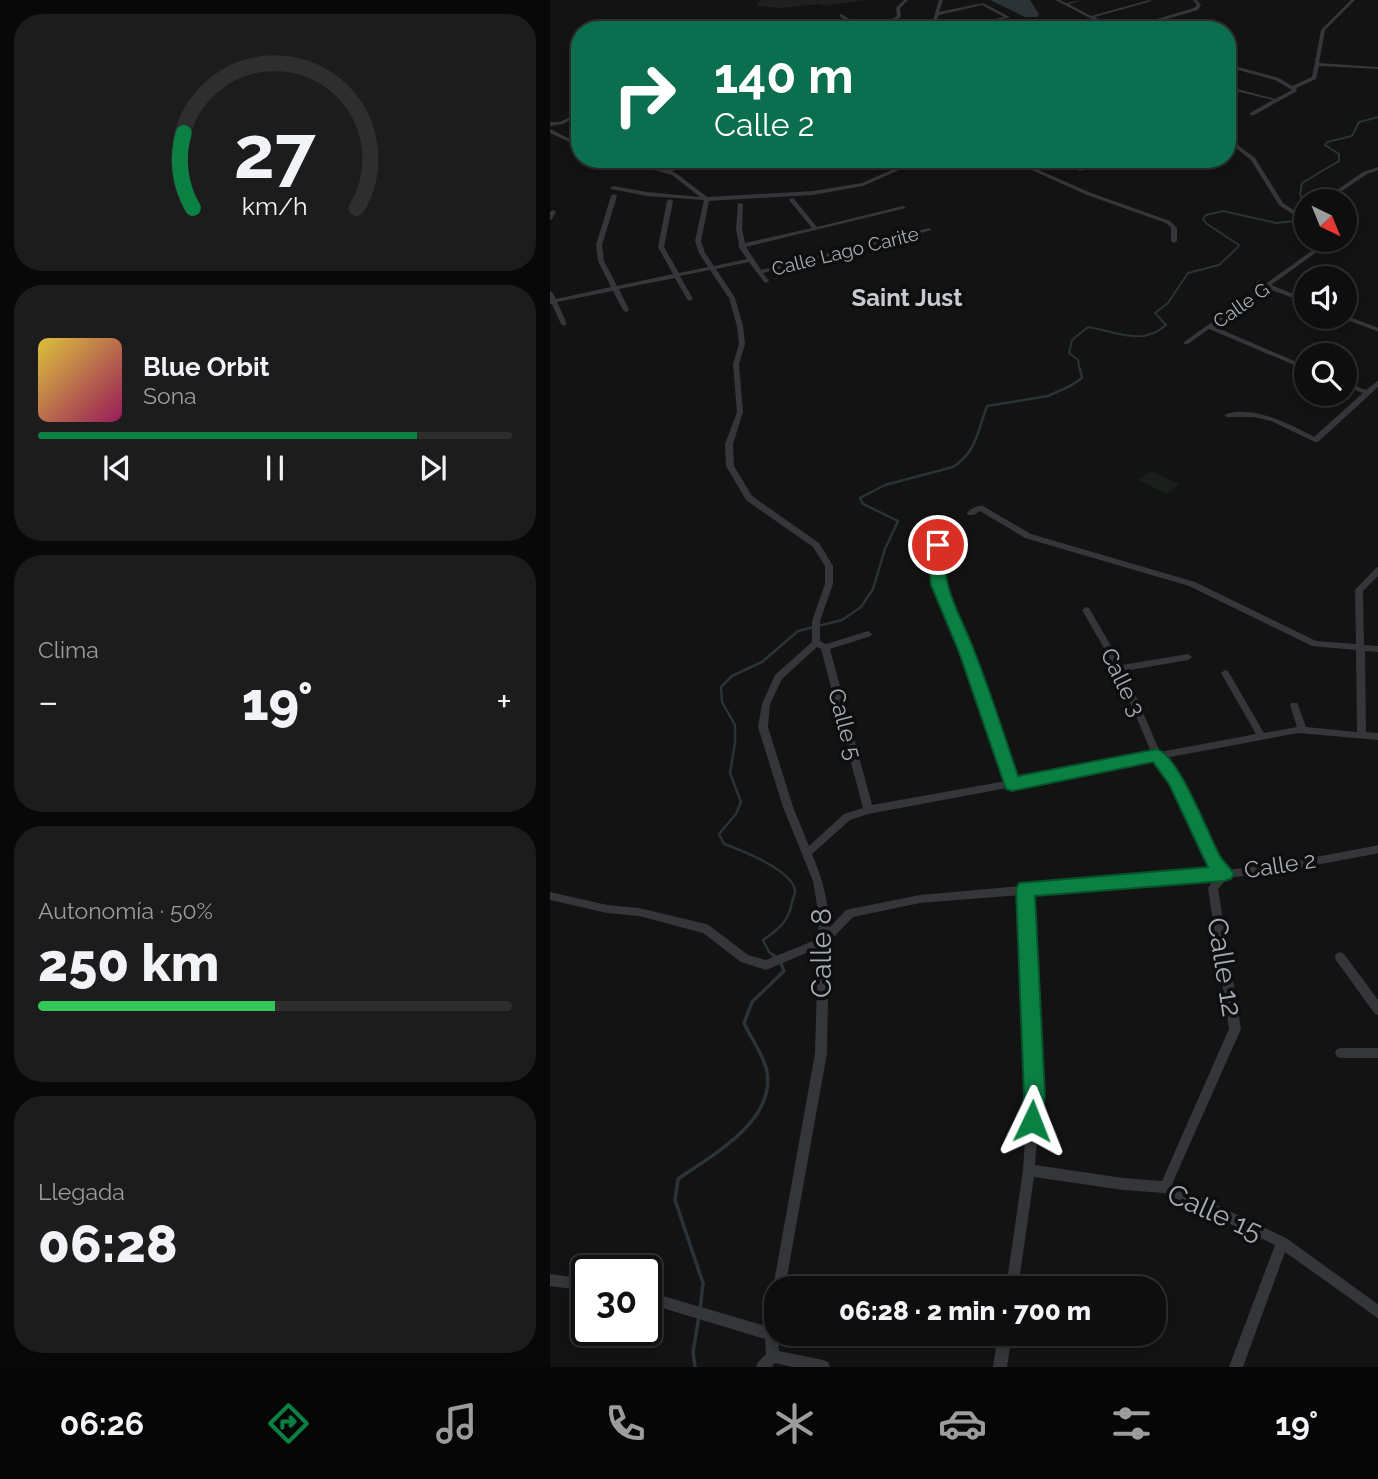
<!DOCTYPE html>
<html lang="es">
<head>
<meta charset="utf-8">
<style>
  body { margin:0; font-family:Raleway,sans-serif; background:#1c1c1d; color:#f1f3f6; height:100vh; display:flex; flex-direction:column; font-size:26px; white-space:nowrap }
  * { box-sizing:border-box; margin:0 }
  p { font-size:23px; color:#9b9c9e }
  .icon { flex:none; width:38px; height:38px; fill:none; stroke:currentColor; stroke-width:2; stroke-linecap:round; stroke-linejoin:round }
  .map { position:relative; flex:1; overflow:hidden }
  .panel { display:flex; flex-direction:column; gap:14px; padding:14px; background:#080808; width:550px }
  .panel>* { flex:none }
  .guide { position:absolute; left:21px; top:21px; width:665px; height:147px; border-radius:28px; box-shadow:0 4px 10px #0003,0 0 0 2px #2e2e2f; background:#0b6e4f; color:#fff; overflow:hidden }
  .needle { width:46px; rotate:137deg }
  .controls { position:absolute; left:744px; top:189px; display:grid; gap:14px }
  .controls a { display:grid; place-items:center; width:63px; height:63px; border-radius:50%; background:#0e0e0f; box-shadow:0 4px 10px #0003,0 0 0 2px #2e2e2f; font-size:35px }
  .speed { position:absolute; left:21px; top:1255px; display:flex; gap:14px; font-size:35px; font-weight:700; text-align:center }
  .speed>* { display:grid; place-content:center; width:91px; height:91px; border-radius:50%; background:#0e0e0f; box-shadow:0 4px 10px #0003,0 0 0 2px #2e2e2f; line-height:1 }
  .speed .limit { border:4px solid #111; border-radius:10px; background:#fff; color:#111 }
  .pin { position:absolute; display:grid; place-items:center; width:60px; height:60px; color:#fff; margin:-30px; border:4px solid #fff; border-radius:50%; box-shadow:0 2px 7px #0007 }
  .me { position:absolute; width:77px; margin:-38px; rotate:2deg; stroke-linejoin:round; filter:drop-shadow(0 0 5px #0008) }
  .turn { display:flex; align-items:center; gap:24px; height:147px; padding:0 28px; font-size:32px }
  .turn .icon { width:91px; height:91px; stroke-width:2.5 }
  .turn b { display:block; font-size:49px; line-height:60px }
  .big { font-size:52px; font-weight:800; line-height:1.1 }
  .panel .tile { flex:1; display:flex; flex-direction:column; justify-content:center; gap:10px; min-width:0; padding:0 24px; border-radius:28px; background:#1c1c1d }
  .panel .dial { align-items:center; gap:0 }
  .dial svg { height:182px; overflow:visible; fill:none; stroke:#2e2e2f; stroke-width:7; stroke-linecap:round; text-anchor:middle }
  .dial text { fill:#f1f3f6; stroke:none }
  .song { display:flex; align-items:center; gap:21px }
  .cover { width:84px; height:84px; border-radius:10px; background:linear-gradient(135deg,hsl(50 70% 55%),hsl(330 70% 35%)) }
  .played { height:7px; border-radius:4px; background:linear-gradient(90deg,#0b8043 80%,#2e2e2f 80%) }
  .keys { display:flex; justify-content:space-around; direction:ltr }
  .heat { display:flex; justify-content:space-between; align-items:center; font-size:38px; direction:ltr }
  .charge { height:10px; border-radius:5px; background:linear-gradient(90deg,#34c759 50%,#2e2e2f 0) }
  .trip { position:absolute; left:214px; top:1276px; width:402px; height:70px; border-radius:28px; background:#0e0e0f; box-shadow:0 4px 10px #0003,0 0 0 2px #2e2e2f; font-weight:800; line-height:70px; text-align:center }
  .tab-bar { display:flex; height:112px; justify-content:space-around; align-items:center; background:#060606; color:#9b9c9e }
  .tab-bar .icon { width:49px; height:49px }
  .tab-bar .on { color:#0b8043 }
  .tab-bar b { font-size:32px; color:#f1f3f6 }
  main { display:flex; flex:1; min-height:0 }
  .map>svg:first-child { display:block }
  .built { fill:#1f1f21 }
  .green { fill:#1a1e1a }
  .water { fill:#2b3336 }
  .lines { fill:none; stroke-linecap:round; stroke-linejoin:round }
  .stream-far2 { stroke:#2b3336; stroke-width:2 }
  .stream-far1 { stroke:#2b3336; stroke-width:2.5 }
  .stream { stroke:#2b3336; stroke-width:3.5 }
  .street { fill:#343639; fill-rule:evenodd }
  .route { fill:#0b8043; stroke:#07532c; stroke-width:2 }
  .labels { text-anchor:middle; stroke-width:7; stroke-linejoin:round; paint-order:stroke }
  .far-street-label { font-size:19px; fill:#a6acb3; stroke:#0e0e0f }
  .street-label { font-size:23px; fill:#a6acb3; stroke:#0e0e0f }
  .far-district-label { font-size:24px; font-weight:bold; fill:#c7cad0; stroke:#0e0e0f }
  .near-street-label { font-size:28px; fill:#a6acb3; stroke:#0e0e0f }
</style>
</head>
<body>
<main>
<section class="panel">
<div class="tile dial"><svg viewBox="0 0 100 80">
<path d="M14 69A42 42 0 1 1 86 69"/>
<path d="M14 69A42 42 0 0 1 10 36" stroke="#0b8043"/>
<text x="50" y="56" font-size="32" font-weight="700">27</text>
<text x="50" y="72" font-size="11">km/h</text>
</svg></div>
<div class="tile">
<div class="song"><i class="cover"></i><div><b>Blue Orbit</b><p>Sona</p></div></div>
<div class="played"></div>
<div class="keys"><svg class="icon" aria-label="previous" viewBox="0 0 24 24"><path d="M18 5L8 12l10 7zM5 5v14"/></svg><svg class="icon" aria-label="pause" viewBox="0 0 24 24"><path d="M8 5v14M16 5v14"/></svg><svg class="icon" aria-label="next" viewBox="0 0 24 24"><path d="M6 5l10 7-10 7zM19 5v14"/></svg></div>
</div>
<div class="tile"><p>Clima</p>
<div class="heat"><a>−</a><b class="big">19°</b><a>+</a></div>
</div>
<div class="tile"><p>Autonomía · 50%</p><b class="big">250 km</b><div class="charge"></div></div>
<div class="tile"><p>Llegada</p><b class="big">06:28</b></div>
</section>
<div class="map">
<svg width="829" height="1367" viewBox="0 0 829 1367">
  <rect width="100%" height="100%" fill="#131314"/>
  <!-- built -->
  <path class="built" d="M211 0H316L274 6 270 4 231 8 206 6Z"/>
  <!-- green -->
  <path class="green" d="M601 471 629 484 617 494 589 480Z"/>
  <!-- water -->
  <path class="water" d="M440 0H480L489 14 487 17H475Z"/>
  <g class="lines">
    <!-- stream-far2 -->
    <path class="stream-far2" d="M756 205 750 195 752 183 789 161V154L775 145 777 142 802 136 809 122 829 117
      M530 371 528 360 519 353 522 340 538 327C566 331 592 347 616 325L605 313 618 303 638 273 669 265 687 248 689 245 657 224 653 219 656 215 673 211 726 223 756 220"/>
    <!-- stream-far1 -->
    <path class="stream-far1" d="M225 957 219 952 213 940C228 930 239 921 242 902 243 899 245 895 245 891 244 871 191 850 174 844L169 834 186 814 191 802 180 773 185 743V725L172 702 171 687 182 676 212 662 248 631 292 620 311 607 323 589 335 549 348 521 313 504 310 498 335 485 403 467C426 453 428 430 437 406L498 396 520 386 532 378 530 369"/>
    <!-- stream -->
    <path class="stream" d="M223 955 227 958
      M150 1310 153 1283 125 1200 128 1179C162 1155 225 1122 217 1072 214 1055 201 1039 194 1023L202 1002 234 971 231 963
      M145 1367 143 1352 149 1316"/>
    <!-- street -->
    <path class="street" d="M354 0H358L350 8 351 17 341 23 358 25 360 27 337 25 329 30H310L326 28 347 16 346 8Z
      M389 0H393L389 12 433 3 460 17 408 30H399L454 17 432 5 389 15 387 20 395 30H390L383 20Z
      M505 0H510L516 3 534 0 519 4 541 16 599 0 602 1 545 17 569 30H563Z
      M643 0H647L651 5 648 10 578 30H570L644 8 647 5Z
      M801 0H805L775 30 769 63 829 67V69L769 66 766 79 746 88 747 91 704 115H700V113L723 100 677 89V86L725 99 742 90 725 80 677 67V64L729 78 742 86 762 77 771 30Z
      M291 14 303 21 321 24 319 25 300 23 289 16Z
      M489 29 500 30H487Z
      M678 29 680 30 677 32V30H676Z
      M18 118H20V120L13 124 0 126V122H10Z
      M0 129 30 144V147L0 133Z
      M677 137 705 158 733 203 756 218V223L729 205 701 160 677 141Z
      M65 159H74L117 170 133 159H139L122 172 126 173 157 197 263 191 312 183 367 159H374L313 186 263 195 159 201 151 241 155 253 164 266 197 259 188 246 189 245 186 229 188 203 193 204 192 229 195 243 262 228 239 200 242 198 244 199 267 227 353 206 356 208 196 247 211 270 379 228 382 230 213 273 219 281 216 283 214 282 199 262 166 269 185 298 193 326 195 344 189 364 193 412 183 444 184 466 202 496 269 543 283 566V584L270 621V641L276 644 318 631 322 634 321 636 280 649 322 805 456 781 413 652 384 585V545L388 542 392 545V585L421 652 465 779 602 754 566 669 532 610 536 607 539 608 572 665 638 654 642 657 638 660 575 671 610 752 706 734 671 673 675 670 678 671 714 733 747 727 740 705 741 703H747L748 705 756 727 807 732 806 650 762 646 639 586 475 538 430 511 424 515H418L417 513C420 509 428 505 433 506L481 534 645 582 766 641 806 644 805 590 826 568 829 567V575L813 591 814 645 829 646V652L815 651 816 732 829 733V740L748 733 615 758 629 778 670 862 676 870 734 863 829 845V853L734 871 677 878 668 889 691 1029 622 1184 736 1238 829 1305V1319L735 1252 693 1367H679L725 1245 614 1193 573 1190 484 1177 468 1288H456L473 1170 478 1096 470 895 370 903 303 917 279 942 277 1053 235 1288H226V1293H224L223 1288 265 1053 268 948 216 970 191 962 153 933 89 916 57 913 0 900V892L57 905 89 908 156 924 160 926 198 955 216 960 268 939 269 917 263 881 233 807 208 727 212 704 225 675 262 642V621L275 584V566L263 547 196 500 176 466 175 444 187 412 183 364 189 344 187 326 179 298 160 270 130 276 143 299 140 301 137 299 125 278 69 289 79 310 76 312 73 310 63 291 7 302 17 324 14 326 11 324 2 304H0V291L2 292 6 299 61 287 48 261 46 245 61 196 64 194 67 196 52 245 54 261 67 286 123 274 108 247 117 201 120 199 123 201 114 247 129 273 158 267 149 253 145 241 154 200 97 196 61 189 60 188 63 186 97 192 150 197 122 175ZM267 647 271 649 313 808 294 814 259 846 243 807 218 727 220 704 232 679ZM606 760 622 783 665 871 478 886 475 885 471 886 370 895 300 909 296 910 279 928C279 901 272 878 262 854L300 820 318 814ZM664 879 658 888 679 1029 612 1181 573 1178 485 1165 490 1096 480 894Z
      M457 159H464L541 193 620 221 627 228V241L624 243 621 241V228L616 223 537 195Z
      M502 159H509L535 170 530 171Z
      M829 167V170L817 174 792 191 787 190 813 172Z
      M3 210 6 212 2 219 0 220V212Z
      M777 240H783L721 285 756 299V303L717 288 663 326 756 366V370L659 329 638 344H634V342Z
      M794 315 829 328V332L792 318 791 317H794Z
      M829 380V386L768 442H765L721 421 704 417H677L674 415C700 404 741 424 764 437L813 393 794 386V382L816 390Z
      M790 952 794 954 829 1001V1015L825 1014 786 960 785 957 786 954Z
      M791 1048H829V1058H791L787 1057 785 1053 787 1049Z
      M0 1274 37 1279V1291L0 1286Z
      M96 1291 216 1326 221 1302 226 1301V1334H228L229 1351 273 1360 278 1362 280 1367H243L225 1363 222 1367H206L208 1362 216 1354 215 1339 96 1303Z
      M448 1334H462L457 1367H443Z"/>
  </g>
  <!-- route -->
  <path class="route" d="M388 540 395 545C391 590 410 612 425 653 441 693 454 735 468 776L607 749C629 756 658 834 670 856 674 863 680 867 684 874L681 879 674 881 485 896 495 1096 490 1128 482 1131 475 1128 472 1121 474 1096 466 889 469 883 658 867 619 784 603 762 462 791 456 789 409 652 381 585 379 566 381 545Z"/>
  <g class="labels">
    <!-- far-street labels -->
    <g class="far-street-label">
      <text transform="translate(295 251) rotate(-14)" y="7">Calle Lago Carite</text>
      <text transform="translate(691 305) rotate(-35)" y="7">Calle G</text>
    </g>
    <!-- street labels -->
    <g class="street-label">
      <text transform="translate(573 682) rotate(64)" y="8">Calle 3</text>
      <text transform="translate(295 724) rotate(75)" y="8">Calle 5</text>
      <text transform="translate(730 865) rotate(-9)" y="8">Calle 2</text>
    </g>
    <!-- far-district labels -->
    <g class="far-district-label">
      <text x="357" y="306">Saint Just</text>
    </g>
    <!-- near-street labels -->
    <g class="near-street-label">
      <text transform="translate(271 953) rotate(-90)" y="10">Calle 8</text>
      <text transform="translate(675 967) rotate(81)" y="10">Calle 12</text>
      <text transform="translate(665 1212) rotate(24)" y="10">Calle 15</text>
    </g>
  </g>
</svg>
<div class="controls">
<a><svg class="needle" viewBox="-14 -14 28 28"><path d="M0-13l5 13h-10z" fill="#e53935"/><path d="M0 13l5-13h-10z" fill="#9b9c9e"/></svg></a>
<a><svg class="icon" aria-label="sound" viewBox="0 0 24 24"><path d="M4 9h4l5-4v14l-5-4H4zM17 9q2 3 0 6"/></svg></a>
<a><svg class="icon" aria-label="search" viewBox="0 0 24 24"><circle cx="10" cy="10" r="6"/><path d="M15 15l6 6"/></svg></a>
</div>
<div class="speed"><div class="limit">30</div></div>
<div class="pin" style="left:388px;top:545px;background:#d93025"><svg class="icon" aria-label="arrive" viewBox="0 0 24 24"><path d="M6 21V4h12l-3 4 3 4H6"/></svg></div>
<svg class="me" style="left:482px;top:1121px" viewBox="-20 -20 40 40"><path d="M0-17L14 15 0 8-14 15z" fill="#0b8043" stroke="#fff" stroke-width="4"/></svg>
<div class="trip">06:28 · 2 min · 700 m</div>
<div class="guide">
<div class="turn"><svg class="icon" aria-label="right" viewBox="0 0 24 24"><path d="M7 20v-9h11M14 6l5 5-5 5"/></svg><div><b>140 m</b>Calle 2</div></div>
</div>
</div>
</main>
<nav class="tab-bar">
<b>06:26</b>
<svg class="icon on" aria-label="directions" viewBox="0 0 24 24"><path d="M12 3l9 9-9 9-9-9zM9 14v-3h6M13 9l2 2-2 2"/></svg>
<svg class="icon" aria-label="music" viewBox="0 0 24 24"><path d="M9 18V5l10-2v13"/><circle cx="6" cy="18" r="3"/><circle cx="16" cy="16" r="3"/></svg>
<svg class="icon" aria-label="phone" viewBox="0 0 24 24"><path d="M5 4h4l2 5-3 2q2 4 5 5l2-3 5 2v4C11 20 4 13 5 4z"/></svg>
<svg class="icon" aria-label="climate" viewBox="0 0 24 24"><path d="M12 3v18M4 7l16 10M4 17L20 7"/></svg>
<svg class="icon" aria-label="car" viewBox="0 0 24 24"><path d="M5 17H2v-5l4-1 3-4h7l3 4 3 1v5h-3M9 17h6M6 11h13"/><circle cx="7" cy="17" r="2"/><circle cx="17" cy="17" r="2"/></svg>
<svg class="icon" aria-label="filters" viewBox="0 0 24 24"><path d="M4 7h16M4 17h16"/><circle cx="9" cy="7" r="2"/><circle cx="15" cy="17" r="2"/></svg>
<b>19°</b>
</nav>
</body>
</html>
